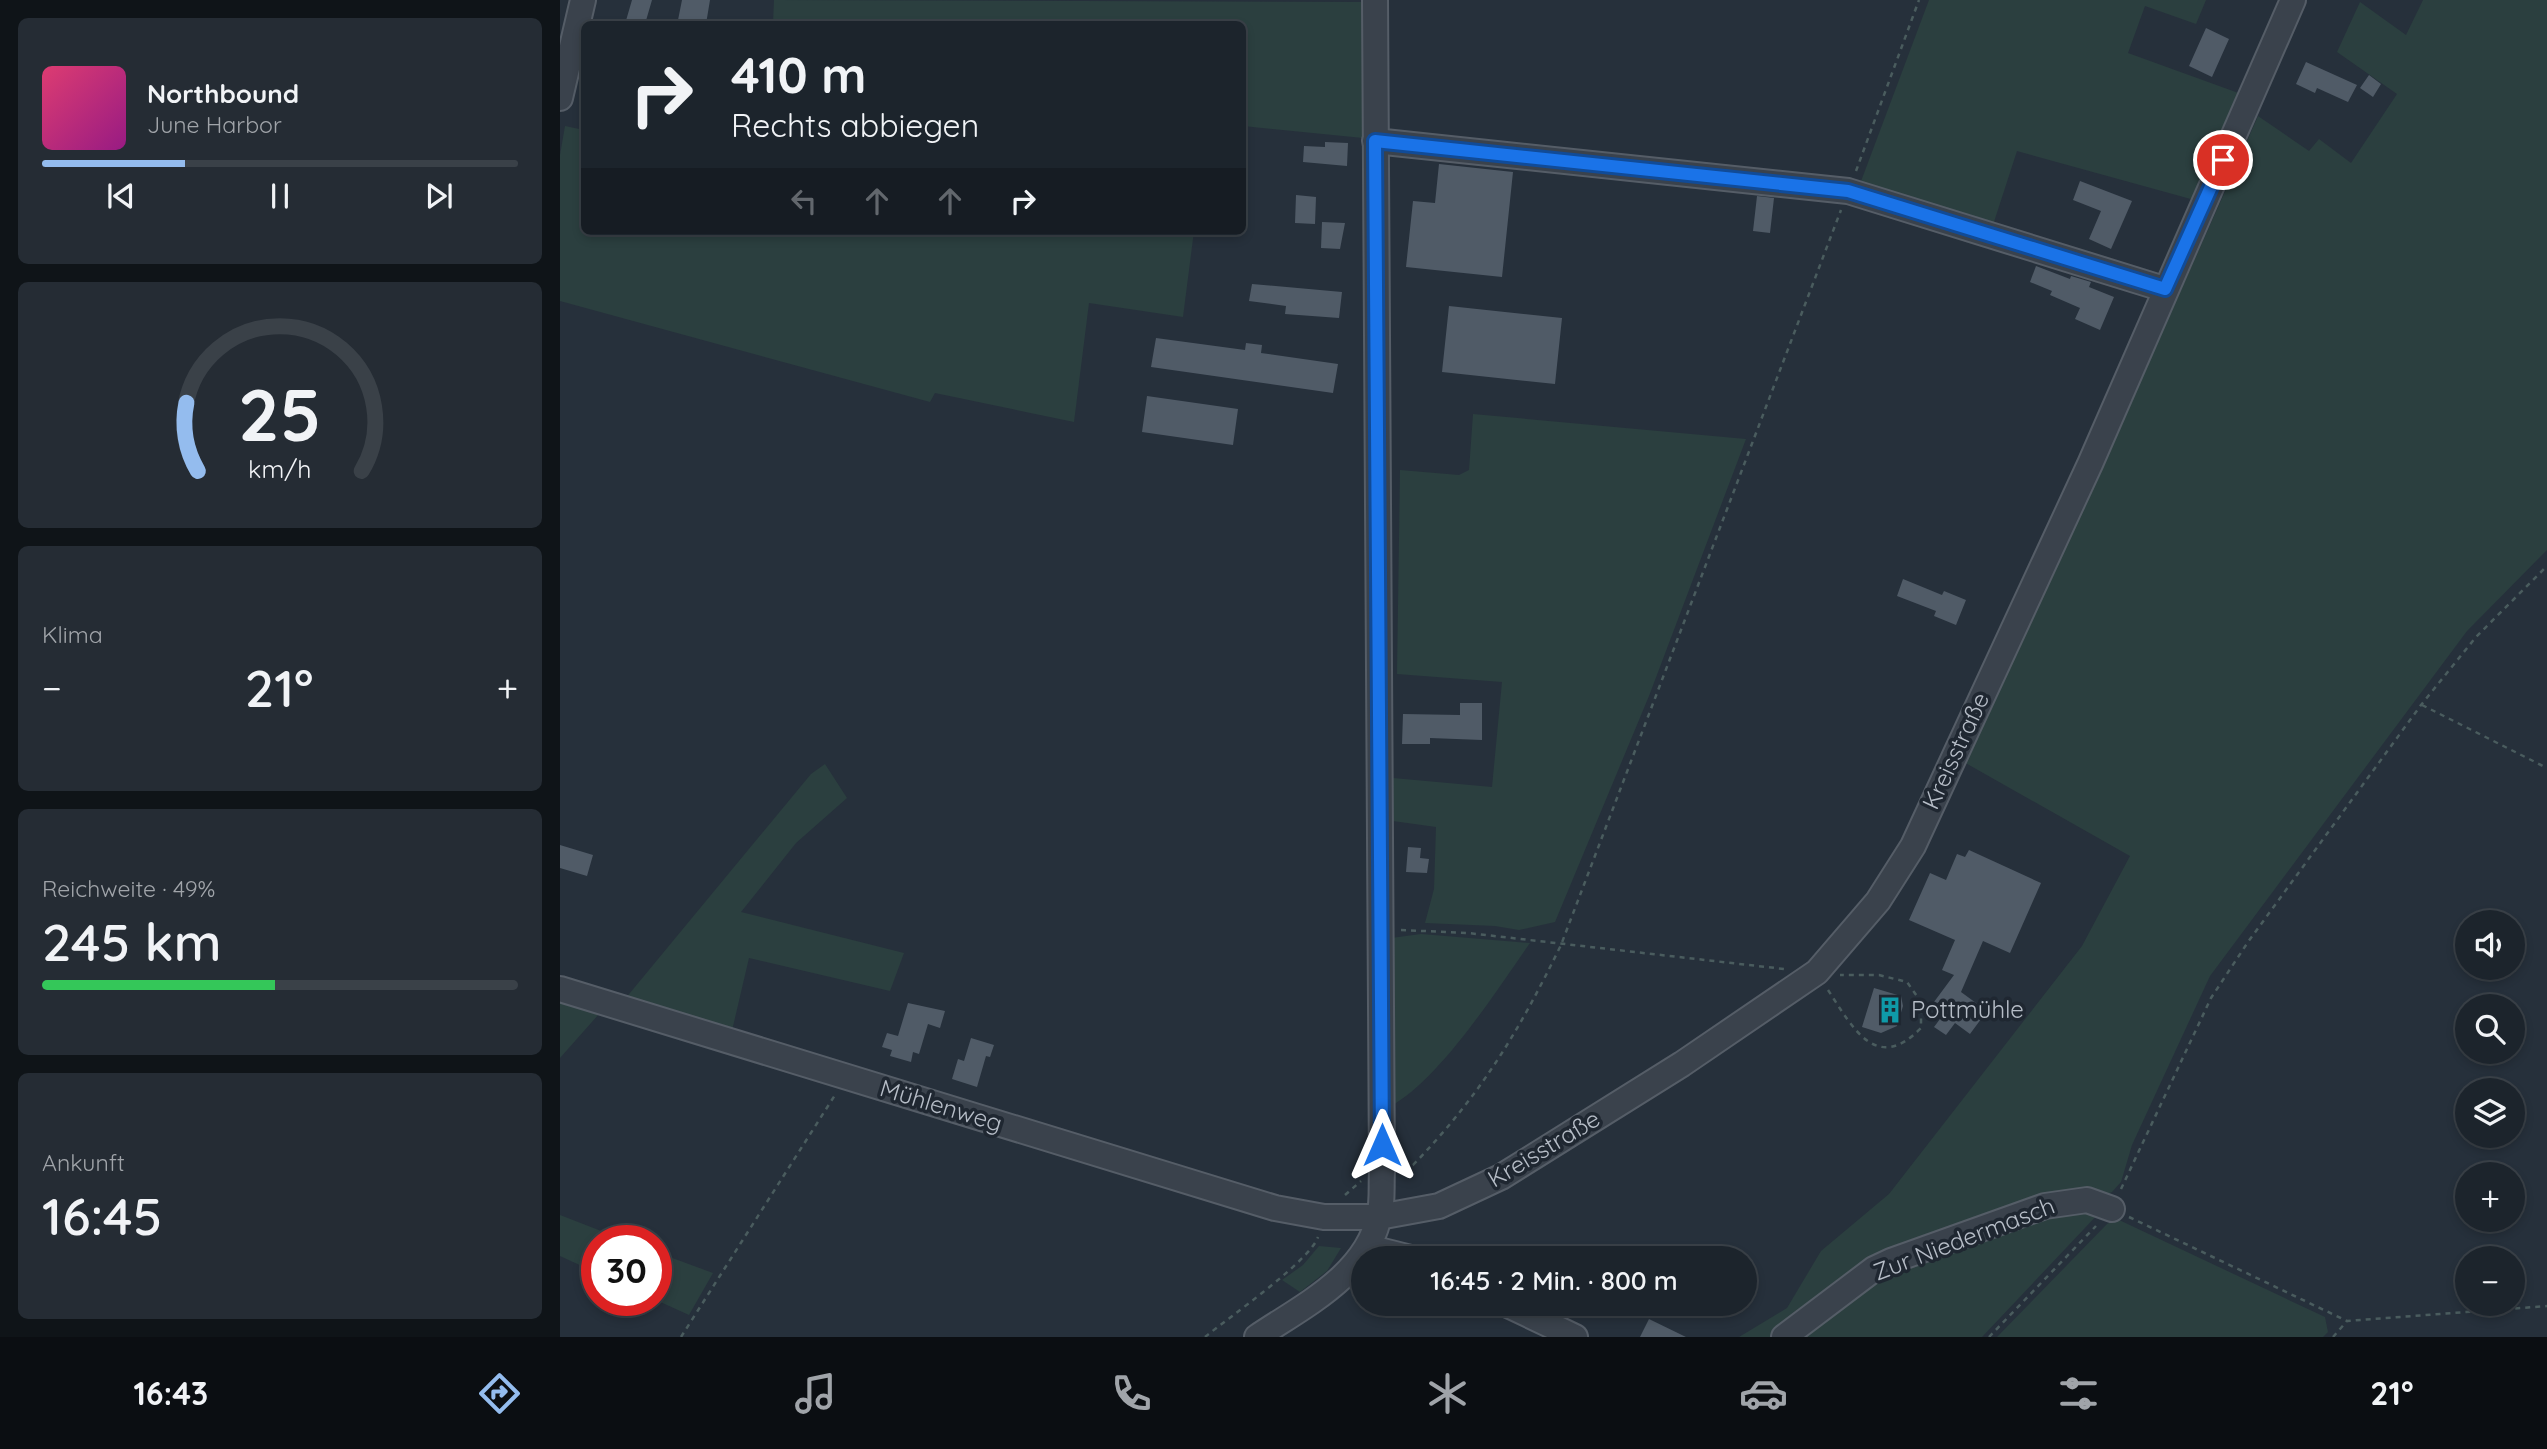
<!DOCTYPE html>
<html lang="de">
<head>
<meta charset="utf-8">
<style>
  body { margin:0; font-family:Quicksand,sans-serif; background:#252c34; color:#f1f3f6; height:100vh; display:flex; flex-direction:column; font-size:26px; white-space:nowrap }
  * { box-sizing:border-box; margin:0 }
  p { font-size:23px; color:#a0a4a9 }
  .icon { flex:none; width:38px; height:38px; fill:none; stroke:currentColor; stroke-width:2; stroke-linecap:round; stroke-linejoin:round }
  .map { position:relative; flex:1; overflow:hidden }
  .side { display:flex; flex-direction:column; gap:18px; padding:18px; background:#0f1418; width:560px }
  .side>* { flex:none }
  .guide { position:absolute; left:21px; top:21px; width:665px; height:214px; border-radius:10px; box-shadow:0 4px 10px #0003,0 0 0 2px #3a4148; background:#1c242c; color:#f1f3f6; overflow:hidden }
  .fabs { position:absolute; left:1895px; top:910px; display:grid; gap:14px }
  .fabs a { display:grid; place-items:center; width:70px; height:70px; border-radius:50%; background:#1c242c; box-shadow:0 4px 10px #0003,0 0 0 2px #3a4148; font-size:35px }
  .speed { position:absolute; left:21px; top:1225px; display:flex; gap:14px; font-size:35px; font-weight:700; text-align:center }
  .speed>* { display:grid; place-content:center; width:91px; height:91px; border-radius:50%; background:#1c242c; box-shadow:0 4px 10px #0003,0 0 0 2px #3a4148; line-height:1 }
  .speed .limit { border:10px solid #d22; background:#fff; color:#111 }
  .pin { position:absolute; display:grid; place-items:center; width:60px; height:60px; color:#fff; margin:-30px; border:4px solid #fff; border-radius:50%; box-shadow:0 2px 7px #0007 }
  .me { position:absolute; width:77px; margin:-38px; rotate:0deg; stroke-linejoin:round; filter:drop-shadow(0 0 5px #0008) }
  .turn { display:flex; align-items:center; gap:24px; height:147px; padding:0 35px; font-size:32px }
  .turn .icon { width:91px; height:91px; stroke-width:2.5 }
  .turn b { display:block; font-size:49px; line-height:60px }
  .lanes { display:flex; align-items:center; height:66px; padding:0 35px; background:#0003; justify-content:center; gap:35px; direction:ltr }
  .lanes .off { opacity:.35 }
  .big { font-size:52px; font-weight:600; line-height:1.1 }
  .side .tile { flex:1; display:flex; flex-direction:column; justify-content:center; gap:10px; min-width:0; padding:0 24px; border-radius:10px; background:#252c34 }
  .side .dial { align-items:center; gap:0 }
  .dial svg { height:182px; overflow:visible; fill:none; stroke:#3a4148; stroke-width:7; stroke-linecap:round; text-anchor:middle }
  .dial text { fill:#f1f3f6; stroke:none }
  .song { display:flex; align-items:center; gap:21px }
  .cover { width:84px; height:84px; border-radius:10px; background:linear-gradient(135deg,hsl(340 70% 55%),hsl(310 70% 35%)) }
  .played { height:7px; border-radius:4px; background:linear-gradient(90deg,#94bcee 30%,#3a4148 30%) }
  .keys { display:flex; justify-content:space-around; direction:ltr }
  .heat { display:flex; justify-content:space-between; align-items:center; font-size:38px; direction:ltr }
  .charge { height:10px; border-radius:5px; background:linear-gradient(90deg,#34c759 49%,#3a4148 0) }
  .trip { position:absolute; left:791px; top:1246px; width:406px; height:70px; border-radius:35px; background:#1c242c; box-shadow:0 4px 10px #0003,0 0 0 2px #3a4148; font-weight:600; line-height:70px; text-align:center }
  .dock { display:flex; height:112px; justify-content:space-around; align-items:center; background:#0b0e12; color:#a0a4a9 }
  .dock .icon { width:49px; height:49px }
  .dock .selected { color:#94bcee }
  .dock b { font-size:32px; color:#f1f3f6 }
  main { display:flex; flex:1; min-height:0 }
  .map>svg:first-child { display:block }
  .green { fill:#2b3f3f }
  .building { fill:#505b67 }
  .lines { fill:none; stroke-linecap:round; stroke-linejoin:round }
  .minor-casing { stroke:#555d67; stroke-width:28 }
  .path { stroke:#4a5c5e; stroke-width:2.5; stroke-dasharray:5 5; stroke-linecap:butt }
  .minor { stroke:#3a424c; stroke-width:24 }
  .route-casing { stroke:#114b97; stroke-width:18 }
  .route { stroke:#1a73e8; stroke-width:12 }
  .labels { text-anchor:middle; stroke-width:7; stroke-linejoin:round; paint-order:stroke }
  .street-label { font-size:24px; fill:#b6bdc7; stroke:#1f2731 }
  .poi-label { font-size:24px; fill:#b6bdc7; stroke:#1f2731; text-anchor:start }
</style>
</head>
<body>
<main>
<section class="side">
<div class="tile">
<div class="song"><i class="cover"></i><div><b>Northbound</b><p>June Harbor</p></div></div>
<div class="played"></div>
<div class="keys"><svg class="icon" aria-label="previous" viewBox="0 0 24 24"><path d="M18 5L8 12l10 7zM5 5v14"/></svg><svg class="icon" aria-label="pause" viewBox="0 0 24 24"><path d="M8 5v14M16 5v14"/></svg><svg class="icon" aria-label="next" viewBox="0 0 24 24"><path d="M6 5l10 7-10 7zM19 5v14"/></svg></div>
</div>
<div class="tile dial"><svg viewBox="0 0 100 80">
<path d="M14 69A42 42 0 1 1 86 69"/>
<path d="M14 69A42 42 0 0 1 9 39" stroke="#94bcee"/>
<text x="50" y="56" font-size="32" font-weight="700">25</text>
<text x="50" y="72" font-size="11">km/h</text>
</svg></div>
<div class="tile"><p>Klima</p>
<div class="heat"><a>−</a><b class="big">21°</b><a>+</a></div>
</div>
<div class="tile"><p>Reichweite · 49%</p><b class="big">245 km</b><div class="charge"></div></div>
<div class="tile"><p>Ankunft</p><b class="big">16:45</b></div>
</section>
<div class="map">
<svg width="1987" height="1337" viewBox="0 0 1987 1337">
  <rect width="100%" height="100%" fill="#26303b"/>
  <!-- green -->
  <path class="green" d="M214 0 803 2V138L683 126 682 24H213Z
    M1369 0H1646L1636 24 1585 6 1568 53 1684 95 1638 201 1457 151 1433 225 1300 184Z
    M1863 0H1987V550L1907 631 1650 976 1572 1145 1561 1182 1552 1192 1542 1196 1540 1212 1422 1337H1179L1227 1308 1261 1251 1329 1194 1522 946 1570 856 1402 761C1501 546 1604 334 1698 116L1749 151 1759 139 1791 163 1837 94 1777 52 1800 2 1846 35Z
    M5 126 24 130V231H634L623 317 529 303 514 422 375 393 370 402 0 301V155Z
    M913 414 1186 439 1089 696 995 922 959 930 935 926 865 923 874 889 876 827 833 821V778L932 787 942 682 837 674 840 470 899 475 909 470Z
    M265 764 287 798 236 843 181 912 344 953 330 991 189 958 171 1035 65 999 251 774Z
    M861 934 970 943C937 990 879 1081 829 1107L831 938Z
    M0 1002 39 1014 0 1058Z
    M0 1215 67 1241H37V1273L0 1256Z
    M1557 1219 1765 1317 1768 1332 1763 1337H1437L1547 1224Z
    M759 1246 781 1248 767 1271 740 1292 722 1280 743 1265Z
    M96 1252 153 1273 129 1315 96 1300Z"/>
  <!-- building -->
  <path class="building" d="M72 0H92L85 24H65Z
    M122 0H150L146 24 118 20Z
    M1646 28 1669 39 1652 77 1629 66Z
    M1746 62 1797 85 1788 102 1757 88 1755 93 1736 84Z
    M1809 75 1821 84 1813 97 1800 88Z
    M765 142 788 143 787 166 743 162 744 146 765 147Z
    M879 164 953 172 942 277 846 267 853 201 875 203Z
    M1520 181 1572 201 1551 249 1529 239 1541 211 1513 200Z
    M736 195 756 197 755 224 735 223Z
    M1197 196 1214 198 1210 233 1193 231Z
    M762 222 785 223 780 249 761 248Z
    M1476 266 1510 279 1511 276 1531 282 1529 287 1554 297 1540 330 1515 319 1520 308 1490 295 1492 291 1470 282Z
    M692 284 782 292 779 318 725 314 726 306 689 301Z
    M889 306 1002 318 995 384 882 372Z
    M596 338 685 350 686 343 702 345 701 353 778 364 773 393 591 367Z
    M587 396 678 409 673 445 582 432Z
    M1343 579 1382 595 1384 591 1406 600 1396 625 1374 616 1376 611 1337 596Z
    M900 703H922V740L870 738V744H842L843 714 900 715Z
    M0 845 33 855 27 876 0 868Z
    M848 847 861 848 860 858 869 859 867 873 846 872Z
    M1409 850 1481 883 1450 953 1423 941 1401 992 1427 1011 1410 1034 1395 1023 1386 1035 1374 1027 1383 1015 1371 1006 1394 975 1382 970 1395 940 1349 920 1370 873 1386 880 1397 854 1405 857Z
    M1314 988 1341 996 1343 1006 1337 1026 1321 1033 1302 1027Z
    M348 1003 385 1011 380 1028 368 1024 359 1054 353 1052 351 1062 330 1056 332 1050 322 1047 327 1033 338 1036Z
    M411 1038 434 1045 430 1057 426 1056 417 1087 392 1079 398 1059 404 1061Z
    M1089 1319 1126 1337H1080Z"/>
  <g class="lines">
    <!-- minor casing -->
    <g class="minor-casing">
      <path id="minor" d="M0 98 23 0
        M815 141 1288 191 1604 289
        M0 989 715 1208 764 1217H819L879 1206 941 1177 1122 1064 1257 972 1318 901 1353 846 1530 464 1733 0
        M807 1247 851 1258
        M946 1304 1015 1337
        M697 1337C743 1306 807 1275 819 1216 823 1203 821 1186 822 1172L815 0
        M1224 1337 1314 1269 1331 1261 1485 1206 1527 1200 1552 1209"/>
    </g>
    <!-- path -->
    <path class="path" d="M1296 171 1359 0
      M1862 705 1987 768
      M841 930 908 933 1224 969
      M1268 990C1293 1028 1316 1074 1361 1028V1002L1347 982 1319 975H1280
      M843 1167 853 1165C921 1095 959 1031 1001 945L1281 210
      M1561 1189 1651 998 1688 942 1861 705 1916 637 1987 566
      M785 1195 801 1181
      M1569 1217 1787 1321
      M121 1337 275 1095
      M645 1337C668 1318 750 1261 758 1237
      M1429 1337 1536 1226
      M1773 1337 1787 1321 1987 1306"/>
    <!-- minor -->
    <use href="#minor" class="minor"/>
  </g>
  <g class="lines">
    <!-- route casing -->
    <g class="route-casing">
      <path id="route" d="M822 1145 815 141 1288 191 1605 289 1663 160"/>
    </g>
    <!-- route -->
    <use href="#route" class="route"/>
  </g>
  <!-- icons -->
  <defs>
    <g id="building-bare" transform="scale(2.1)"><path d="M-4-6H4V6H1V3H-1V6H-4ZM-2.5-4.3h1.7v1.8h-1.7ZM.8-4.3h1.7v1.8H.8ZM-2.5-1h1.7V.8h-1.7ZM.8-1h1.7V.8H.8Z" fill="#0f9aa8" stroke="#1f2731" stroke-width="2.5" paint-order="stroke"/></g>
  </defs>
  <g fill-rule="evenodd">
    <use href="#building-bare" x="1330" y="1010"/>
  </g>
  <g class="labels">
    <!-- street labels -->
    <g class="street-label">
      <text transform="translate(1396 751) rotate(-65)" y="8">Kreisstraße</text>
      <text transform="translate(381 1106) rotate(17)" y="8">Mühlenweg</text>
      <text transform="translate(984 1149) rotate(-31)" y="8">Kreisstraße</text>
      <text transform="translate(1404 1239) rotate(-21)" y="8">Zur Niedermasch</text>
    </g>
    <!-- poi labels -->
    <g class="poi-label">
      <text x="1351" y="1018">Pottmühle</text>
    </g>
  </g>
</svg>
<div class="fabs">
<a><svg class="icon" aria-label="sound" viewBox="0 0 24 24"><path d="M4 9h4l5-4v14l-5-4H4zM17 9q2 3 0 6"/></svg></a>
<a><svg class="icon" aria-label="search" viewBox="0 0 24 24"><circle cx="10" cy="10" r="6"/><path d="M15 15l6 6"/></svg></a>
<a><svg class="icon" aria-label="layers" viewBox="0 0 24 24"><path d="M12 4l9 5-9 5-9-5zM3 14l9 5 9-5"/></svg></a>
<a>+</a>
<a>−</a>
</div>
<div class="speed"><div class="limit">30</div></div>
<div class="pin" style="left:1663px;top:160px;background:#d93025"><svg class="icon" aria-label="arrive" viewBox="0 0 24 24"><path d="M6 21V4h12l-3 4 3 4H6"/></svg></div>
<svg class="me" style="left:822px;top:1145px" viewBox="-20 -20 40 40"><path d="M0-17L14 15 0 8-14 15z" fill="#1a73e8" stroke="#fff" stroke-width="4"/></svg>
<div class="trip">16:45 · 2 Min. · 800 m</div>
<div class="guide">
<div class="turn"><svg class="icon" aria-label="right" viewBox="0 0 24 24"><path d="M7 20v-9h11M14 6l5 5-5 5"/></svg><div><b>410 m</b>Rechts abbiegen</div></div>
<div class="lanes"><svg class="icon off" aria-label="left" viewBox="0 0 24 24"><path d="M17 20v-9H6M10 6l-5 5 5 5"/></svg><svg class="icon off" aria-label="ahead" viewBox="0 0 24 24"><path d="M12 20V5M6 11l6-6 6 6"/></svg><svg class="icon off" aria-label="ahead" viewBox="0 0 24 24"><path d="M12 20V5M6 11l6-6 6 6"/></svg><svg class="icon" aria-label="right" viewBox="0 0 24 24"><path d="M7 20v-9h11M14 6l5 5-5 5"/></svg></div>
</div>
</div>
</main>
<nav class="dock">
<b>16:43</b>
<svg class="icon selected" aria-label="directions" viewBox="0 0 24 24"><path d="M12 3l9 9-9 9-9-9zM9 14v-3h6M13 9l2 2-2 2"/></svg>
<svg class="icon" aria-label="music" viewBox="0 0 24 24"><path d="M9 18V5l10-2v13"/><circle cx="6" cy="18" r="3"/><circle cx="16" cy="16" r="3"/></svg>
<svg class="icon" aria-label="phone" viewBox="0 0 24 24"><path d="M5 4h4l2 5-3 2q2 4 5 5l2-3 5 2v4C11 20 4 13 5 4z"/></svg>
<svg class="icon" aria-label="climate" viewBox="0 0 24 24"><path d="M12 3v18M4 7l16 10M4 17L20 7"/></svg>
<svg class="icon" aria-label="car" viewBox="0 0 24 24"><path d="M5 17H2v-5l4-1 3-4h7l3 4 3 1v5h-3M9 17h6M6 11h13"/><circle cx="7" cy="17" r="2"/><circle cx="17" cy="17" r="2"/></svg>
<svg class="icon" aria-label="filters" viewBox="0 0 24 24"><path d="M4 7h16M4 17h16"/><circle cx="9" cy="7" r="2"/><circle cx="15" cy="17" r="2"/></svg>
<b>21°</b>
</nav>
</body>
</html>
